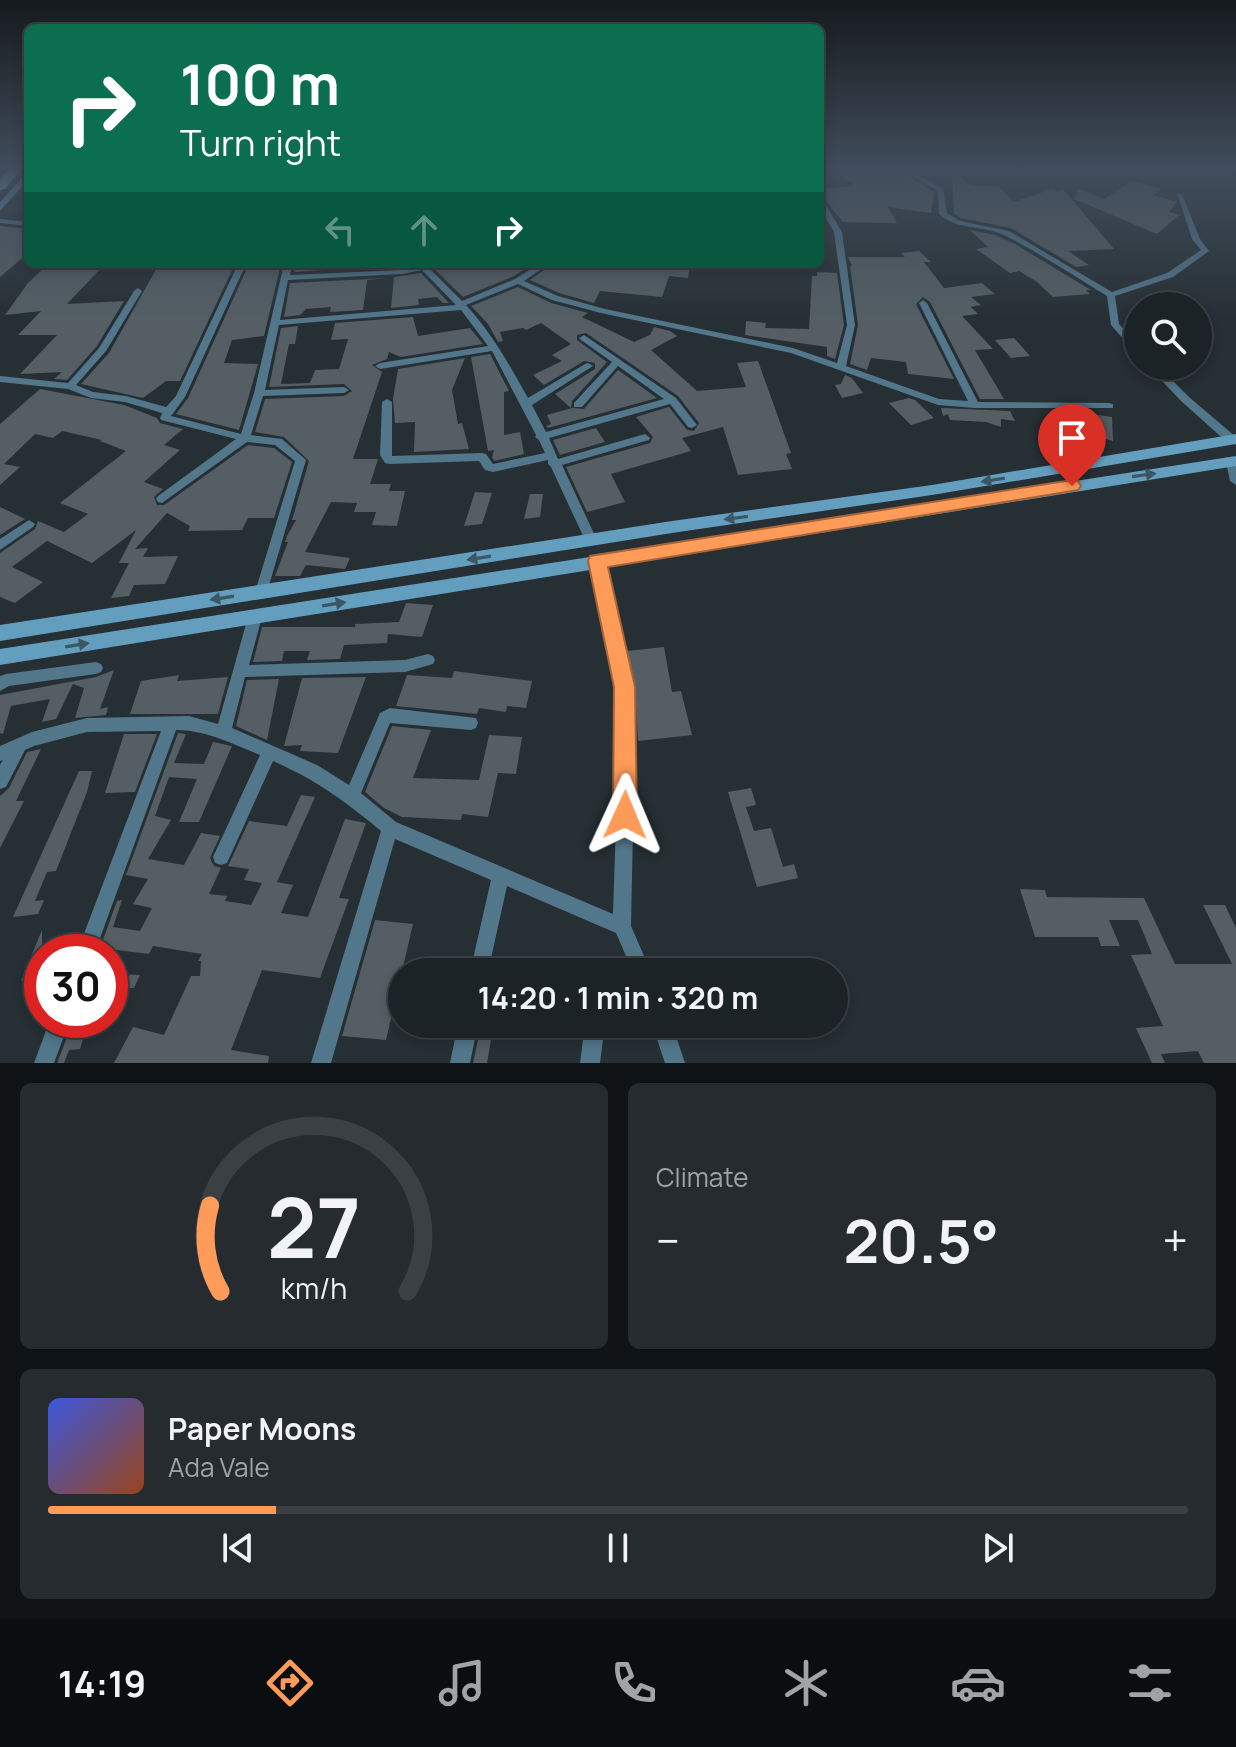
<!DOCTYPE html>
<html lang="en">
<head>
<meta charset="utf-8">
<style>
  body { margin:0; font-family:Manrope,sans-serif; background:#252b2f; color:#f1f3f6; height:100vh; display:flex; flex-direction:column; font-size:30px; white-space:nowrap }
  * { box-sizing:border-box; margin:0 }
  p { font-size:26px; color:#a0a4a7 }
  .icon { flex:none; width:44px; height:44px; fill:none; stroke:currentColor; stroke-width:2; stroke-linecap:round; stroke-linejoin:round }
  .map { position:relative; height:1063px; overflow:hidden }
  .details { display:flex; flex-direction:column; gap:20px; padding:20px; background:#0f1315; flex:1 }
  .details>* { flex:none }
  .guide { position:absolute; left:24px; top:24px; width:800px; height:244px; border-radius:12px; box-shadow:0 4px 12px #0003,0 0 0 2px #3a4044; background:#0b6e4f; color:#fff; overflow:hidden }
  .buttons { position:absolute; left:1124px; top:292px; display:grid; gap:16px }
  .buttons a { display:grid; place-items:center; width:88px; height:88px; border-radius:50%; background:#1c2327; box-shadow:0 4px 12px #0003,0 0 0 2px #3a4044; font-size:40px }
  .speed { position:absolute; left:24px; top:934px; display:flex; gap:16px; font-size:40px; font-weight:700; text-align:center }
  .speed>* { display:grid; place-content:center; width:104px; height:104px; border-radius:50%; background:#1c2327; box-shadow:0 4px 12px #0003,0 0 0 2px #3a4044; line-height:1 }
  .speed .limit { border:12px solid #d22; background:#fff; color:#111 }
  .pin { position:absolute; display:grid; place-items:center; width:68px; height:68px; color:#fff; margin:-82px -34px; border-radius:50% 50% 50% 0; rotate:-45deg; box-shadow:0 0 8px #0007 }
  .pin .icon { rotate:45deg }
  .me { position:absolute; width:88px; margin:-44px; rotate:1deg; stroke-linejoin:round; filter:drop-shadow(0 0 6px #0008) }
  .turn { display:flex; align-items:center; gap:28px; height:168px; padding:0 24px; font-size:36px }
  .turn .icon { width:104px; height:104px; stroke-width:2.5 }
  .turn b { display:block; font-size:56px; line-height:68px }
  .lanes { display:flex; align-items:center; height:76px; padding:0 24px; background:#0003; justify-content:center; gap:40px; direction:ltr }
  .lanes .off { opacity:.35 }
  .big { font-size:60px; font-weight:700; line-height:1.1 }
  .details .card { flex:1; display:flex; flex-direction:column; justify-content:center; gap:12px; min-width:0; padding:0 28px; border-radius:12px; background:#252b2f }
  .details .dial { align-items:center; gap:0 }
  .dial svg { height:208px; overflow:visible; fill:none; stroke:#3a4044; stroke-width:7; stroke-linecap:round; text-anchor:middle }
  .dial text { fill:#f1f3f6; stroke:none }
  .song { display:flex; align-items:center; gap:24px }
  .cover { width:96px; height:96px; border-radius:12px; background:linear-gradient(135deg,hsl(230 70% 55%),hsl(20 70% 35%)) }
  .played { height:8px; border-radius:4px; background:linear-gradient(90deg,#fe9b58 20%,#3a4044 20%) }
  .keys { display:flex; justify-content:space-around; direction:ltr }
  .heat { display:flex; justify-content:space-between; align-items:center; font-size:44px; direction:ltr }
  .details .tiles { flex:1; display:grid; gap:20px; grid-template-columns:1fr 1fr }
  .card:last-child { grid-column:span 2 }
  .trip { position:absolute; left:388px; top:958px; width:460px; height:80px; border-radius:40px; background:#1c2327; box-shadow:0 4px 12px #0003,0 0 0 2px #3a4044; font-weight:700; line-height:80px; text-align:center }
  .tabs { display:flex; height:128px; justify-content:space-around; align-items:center; background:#0b0e10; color:#a0a4a7 }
  .tabs .icon { width:56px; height:56px }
  .tabs .on { color:#fe9b58 }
  .tabs b { font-size:36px; color:#f1f3f6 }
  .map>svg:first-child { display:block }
  .building { fill:#545e64 }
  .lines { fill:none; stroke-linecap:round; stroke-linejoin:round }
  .street { fill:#52768a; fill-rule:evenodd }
  .secondary { fill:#649ebe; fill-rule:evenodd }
  .highway { fill:#a1d6f3; fill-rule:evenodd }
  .oneway { fill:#3c5664 }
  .route { fill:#fe9b58; stroke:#a56539; stroke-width:2 }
</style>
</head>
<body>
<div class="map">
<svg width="1236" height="1063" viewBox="0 0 1236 1063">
  <rect width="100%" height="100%" fill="#262f34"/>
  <!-- building -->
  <path class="building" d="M835 171H901L934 192 931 213 888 207 897 223 843 222 820 194V189L855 186Z
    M952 171H957L970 186H998L1014 202 1052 189 1058 191 1063 189 1114 249 1068 251 1089 265 1076 267 1011 228 961 218 954 214Z
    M1132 181 1162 189 1154 195 1177 202 1169 212 1179 215 1157 234 1074 199 1078 189 1104 199Z
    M0 226 28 229V253L0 277Z
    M970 230 995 235 1015 244 1091 290H1086L1090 294 1053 297 1037 282 1019 271 1010 273 976 249 988 247Z
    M919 251 931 262H924L944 288 982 283 995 294 971 297 981 305 971 307 978 314 962 316 993 349 975 350 1004 399H980L930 302 923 297 916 304 954 379 908 374 906 362 871 358 867 370 850 364 858 325 850 266H852L848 257H905L901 253Z
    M48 264H105L67 304 124 301 97 346 67 380 54 379 62 372 20 374 57 335H18L41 311 5 315 28 283Z
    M174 264H235L180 381H166L143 398 81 384 109 353 158 266Z
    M249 264H281L264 336 232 340 224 363 258 364 239 430 176 414 188 398Z
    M295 264H414L294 272Z
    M429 264H533L514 276 463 297Z
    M552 264H690L688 278 669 276 662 297 600 291 594 303 559 293 530 280Z
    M817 272 837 273 844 325 835 359 827 356V347L745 335 746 321 766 323 765 328 809 329 812 276H817Z
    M421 273 449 303H443L437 297 418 299 419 305 391 308 394 277Z
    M389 278 367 280 363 310 330 312 331 307 306 309 300 315 284 317 290 283Z
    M518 287 551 303 588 313 582 317 634 342 650 335 654 327 670 331 677 336 651 350 697 391 746 387 737 363 758 361 791 453 786 454 792 469 738 475 723 427 682 438 691 451 611 474 625 502 587 512 566 467 650 443 653 437 636 417 669 407 687 430 694 431 699 423 678 396 586 333 577 335V340L607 362 572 401 571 408 555 394 595 369V363L584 361 544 385 533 375 562 361 552 355 571 344 541 323 526 330 523 328 500 332 503 341 498 342 488 324 471 306Z
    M413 317 418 336 470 328 483 344 401 357 389 352 387 359 372 365 382 372 353 459H378L370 484H391L389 491H405L397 526 372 525 376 512H354L357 503 331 502 305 552 350 558 345 569 306 565 300 576H275L288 542H285L287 536 296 520H292L309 461 284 437 255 432 265 399 344 396 352 391 344 384 269 387 281 328 298 326 295 344H289L281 384 310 383 315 370 339 369 348 339 331 340 335 323Z
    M1014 338 1030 356 1011 358 995 340Z
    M490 354 509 391 504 392V435L520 432 524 454 494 461 492 457 494 450 488 451 471 357Z
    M465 358 452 390 458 424 462 423 469 449 414 452 415 422 395 423 393 399 398 369Z
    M618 370 657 398 548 428 546 426 551 424 547 415 572 408 584 409Z
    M845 375 852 378 863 393 842 398 835 385 841 384Z
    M40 389 124 405 157 418 160 423 183 429 164 445 180 450 144 482 163 489 154 497 157 505H164L248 445 274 448 292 462 274 518H248L242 530 188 531 190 526 167 513 135 549 148 548 143 557 178 556 165 584 134 585 129 596 111 598 129 563H119L136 530 92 563 47 541 12 567 43 582 15 603 0 597V553L35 529 38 521 64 532 88 514 60 503 126 451 100 441 102 440 62 431 53 438 35 434 4 464 20 467 0 485V424Z
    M909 398 915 400 934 418 911 425 889 403Z
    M941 408 1010 411 1015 421 1001 419V427L986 422 950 420 948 414 943 416Z
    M1071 411 1112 417 1113 441 1101 438 1102 450 1081 446Z
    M596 428 605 442 560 455 553 440Z
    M1047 428 1074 434 1076 448 1066 445 1067 454 1048 450Z
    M475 492 492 493 482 524 464 526Z
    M530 494H543L540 517 524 519Z
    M0 507 25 519 0 535Z
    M406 603 433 605 422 637 388 634 387 643 344 645 340 659 307 660 310 651H284L282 661 253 662 262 627H355V624L399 622Z
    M664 647 672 692 681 691 692 735 638 741 635 687 627 651Z
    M114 670 100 709 108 707 106 715 75 718 84 688 73 684 56 719 42 722 50 699 11 706 3 734 0 733V695L96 677Z
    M454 671 532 681 526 708 507 706 506 712 479 708 477 714 396 706 407 675 452 678Z
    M179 675 177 681 228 677 218 714H130L141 681Z
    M366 677 338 753 300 751 302 745 284 746 302 678Z
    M279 679 267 740 236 726 247 680Z
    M392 726 431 730 413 778 479 780 489 735 522 737 516 774 498 773 488 817 462 814 461 820 402 817 384 808 365 792Z
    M178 733 186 734 174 763 204 764 213 742 232 746 199 822H179L197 779 169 777 155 816 171 820 148 859 184 865 201 833 220 836 210 858 214 866 221 868 209 894 227 896 225 901 251 905 262 883 244 880 249 869 228 866 249 821 287 826 301 795 315 797 277 882 293 885 281 913 308 917 345 819 366 823 339 898 349 899 320 978 262 970 231 1050 269 1056 268 1063H114L133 1027 164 1035 191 976H200L201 961H198L202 954 153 946 149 954 100 948 117 901 122 900 113 927 140 931 152 908 133 904 148 879 126 875Z
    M124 734H157L135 792 105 793Z
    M41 749 16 801H24L0 848V796L9 788 27 752Z
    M79 771H92L87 792 56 871 47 872 35 901 44 900 38 914 13 917Z
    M751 788 756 805 746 807 754 831 771 828 783 867 794 864 798 878 757 887 728 792Z
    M1020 889 1045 890 1047 897 1144 898 1175 964H1232L1203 905H1225L1236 928V1063H1204L1198 1051 1161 1054 1165 1063H1152L1136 1028 1163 1026 1131 955 1152 954 1138 920H1109L1120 946H1101L1098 937H1035Z
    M375 920 413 924 386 1040 342 1036Z
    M42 930V971L38 980 21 981Z
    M110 974 140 975 134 988H110Z
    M481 1026 493 1028 487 1063H473Z
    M86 1029 80 1049 69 1050 64 1063H57L69 1032Z"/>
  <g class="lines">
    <!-- street -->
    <path class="street" d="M904 171H912L943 189 947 213 960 221 1009 231 1112 292 1167 273 1201 250 1192 239 1177 193 1182 194 1200 239 1209 251 1173 277 1115 296 1119 324 1138 345V353L1135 352 1111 325 1107 296C1074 276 1038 252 1004 235 983 225 958 231 939 214L938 191Z
      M820 200 824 202 842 232 855 325 846 366 939 399 968 401 919 303 923 300 927 303 978 402 1109 403 1113 404V408H975L938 405 791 353 601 313 552 300 518 284 466 305C492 333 510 366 528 398L585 364 588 363 593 366 532 405 546 432 664 399 618 366 582 407H574V403L612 362 581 340 579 338 584 335 676 398 697 425 692 428 688 427 670 404 549 438 558 459 645 434 650 438 649 440 562 465 597 540 595 543H587L585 540 551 467 548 464V460L493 472 485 470 479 461 389 464 385 463 380 455 382 402 387 399 392 402V456L482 453 486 454 493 464 545 453 539 440 535 437 536 435 492 351 380 369 375 366 380 363 488 346 461 310 279 325 265 390 344 387 349 390 344 393 263 396 251 435 282 439 306 460 267 592 266 596 261 597 256 596 255 592 295 461 275 445 247 442 162 503 158 502 156 499 158 496 236 439 161 420 160 418 162 413 125 402 91 398 68 389 0 382V376L68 383 99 348 134 291 138 288 142 291 106 351 76 385 93 392 126 396 166 407 176 396 238 264H246L185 397 171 416 241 434 254 393 284 264H292L290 275 402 270 418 266 417 264H425L462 301 515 279 539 264H549L524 281 558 296 605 309 793 348 837 363 847 325 834 232 820 208ZM422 270 456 305 280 320 288 280 402 274Z
      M0 219 28 222V226L0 223Z
      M1148 366H1158L1189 397 1236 437V443H1228L1181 401Z
      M1231 458 1236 461V485L1230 481 1226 462Z
      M29 520 35 524 33 527 0 550V539Z
      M597 556 601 558 603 561 632 687 635 731 631 926 651 972H633L616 933 507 886 488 972H470L491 880 395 839 331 1063H311L381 831C345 801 316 780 273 761L227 863 221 865 215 863 213 857 260 755C233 744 206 730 176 730L95 952H77L161 731 87 732 34 746 25 750 6 787 0 789V765L3 760 0 761V746L32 732 87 718 189 716 218 724 248 617 250 613 255 611 260 613 262 617 249 665 405 660 428 654 433 656 435 660 433 664 405 672 245 677 232 728 317 765 349 785 380 713 390 708 476 718 478 723 476 728 471 730 390 723 361 793 396 822 613 914 619 731 618 687 591 561 593 558Z
      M96 662 101 664 103 668 101 672 96 674 9 686 0 691V676L6 674Z
      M50 1020H70L54 1063H34Z
      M458 1024H478L470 1063H450Z
      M585 1024H605L600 1063H580Z
      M652 1024H672L685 1063H665Z"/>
    <!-- secondary -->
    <path class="secondary" d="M28 171V180L0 211V202Z
      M1236 434V444L932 495 672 533 0 641V625L672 521 932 485Z
      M1236 456V466L0 665V649Z"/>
    <!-- highway -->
    <path class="highway" d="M6 171H19L5 189 0 190V178Z"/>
  </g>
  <!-- one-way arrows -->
  <defs><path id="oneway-solid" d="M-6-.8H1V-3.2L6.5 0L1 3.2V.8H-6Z" transform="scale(2)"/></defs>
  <g class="oneway">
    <use href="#oneway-solid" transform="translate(1144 475) rotate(-8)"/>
    <use href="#oneway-solid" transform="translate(993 480) rotate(171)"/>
    <use href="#oneway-solid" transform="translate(736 518) rotate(172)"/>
    <use href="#oneway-solid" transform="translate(479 558) rotate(171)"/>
    <use href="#oneway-solid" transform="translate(222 598) rotate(171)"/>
    <use href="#oneway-solid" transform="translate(334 604) rotate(-9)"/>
    <use href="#oneway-solid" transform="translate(77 645) rotate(-9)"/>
  </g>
  <!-- sky -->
  <linearGradient id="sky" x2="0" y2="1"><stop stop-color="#151a1d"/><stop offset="0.53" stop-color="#414d5c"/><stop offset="1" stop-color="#414d5c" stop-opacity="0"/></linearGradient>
  <rect width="1236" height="320" fill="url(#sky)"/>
  <!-- route -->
  <path class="route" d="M1072 480 1078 481 1081 486 1078 490 608 567 635 687 637 815 634 824 625 827 616 824 613 815 614 687 588 561 590 556Z"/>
</svg>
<div class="buttons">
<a><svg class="icon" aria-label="search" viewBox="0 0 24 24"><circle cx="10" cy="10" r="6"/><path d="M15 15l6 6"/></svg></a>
</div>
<div class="speed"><div class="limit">30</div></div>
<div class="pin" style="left:1072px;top:486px;background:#d93025"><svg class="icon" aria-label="arrive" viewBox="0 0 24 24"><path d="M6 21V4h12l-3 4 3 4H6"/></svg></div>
<svg class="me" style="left:625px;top:815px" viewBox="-20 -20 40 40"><path d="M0-17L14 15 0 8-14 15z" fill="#fe9b58" stroke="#fff" stroke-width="4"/></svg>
<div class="trip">14:20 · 1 min · 320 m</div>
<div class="guide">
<div class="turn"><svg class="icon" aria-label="right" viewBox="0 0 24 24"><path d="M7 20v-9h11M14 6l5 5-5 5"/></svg><div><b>100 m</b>Turn right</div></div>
<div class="lanes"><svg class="icon off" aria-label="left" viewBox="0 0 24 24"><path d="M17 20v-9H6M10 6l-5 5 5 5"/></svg><svg class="icon off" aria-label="ahead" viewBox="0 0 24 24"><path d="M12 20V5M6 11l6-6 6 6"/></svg><svg class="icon" aria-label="right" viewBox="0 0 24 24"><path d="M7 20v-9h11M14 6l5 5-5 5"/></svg></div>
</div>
</div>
<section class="details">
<div class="tiles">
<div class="card dial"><svg viewBox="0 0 100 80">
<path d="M14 69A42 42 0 1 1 86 69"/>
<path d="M14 69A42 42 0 0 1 10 36" stroke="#fe9b58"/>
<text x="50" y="56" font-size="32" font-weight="700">27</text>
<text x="50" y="72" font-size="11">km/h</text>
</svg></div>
<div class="card"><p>Climate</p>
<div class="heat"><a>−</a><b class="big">20.5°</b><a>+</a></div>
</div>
<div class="card">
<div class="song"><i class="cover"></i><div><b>Paper Moons</b><p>Ada Vale</p></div></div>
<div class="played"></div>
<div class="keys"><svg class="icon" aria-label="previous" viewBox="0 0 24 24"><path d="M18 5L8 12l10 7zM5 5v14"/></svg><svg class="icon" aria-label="pause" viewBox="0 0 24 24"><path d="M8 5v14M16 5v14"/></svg><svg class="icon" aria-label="next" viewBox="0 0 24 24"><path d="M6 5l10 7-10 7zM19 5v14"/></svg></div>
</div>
</div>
</section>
<nav class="tabs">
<b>14:19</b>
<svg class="icon on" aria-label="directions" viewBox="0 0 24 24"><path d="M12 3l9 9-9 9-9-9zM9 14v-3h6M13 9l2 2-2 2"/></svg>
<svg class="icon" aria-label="music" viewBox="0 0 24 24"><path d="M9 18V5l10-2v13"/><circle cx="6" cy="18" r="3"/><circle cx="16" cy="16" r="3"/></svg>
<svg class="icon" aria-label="phone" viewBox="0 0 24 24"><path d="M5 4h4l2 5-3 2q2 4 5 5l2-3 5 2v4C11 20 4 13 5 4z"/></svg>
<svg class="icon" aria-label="climate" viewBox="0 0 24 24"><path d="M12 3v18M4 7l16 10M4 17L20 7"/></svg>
<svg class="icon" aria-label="car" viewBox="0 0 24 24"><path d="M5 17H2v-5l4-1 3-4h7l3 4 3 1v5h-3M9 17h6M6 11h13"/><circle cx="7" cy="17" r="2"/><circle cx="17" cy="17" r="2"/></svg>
<svg class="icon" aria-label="filters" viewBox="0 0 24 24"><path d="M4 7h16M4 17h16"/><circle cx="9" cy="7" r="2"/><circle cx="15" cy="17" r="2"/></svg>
</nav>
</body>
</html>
